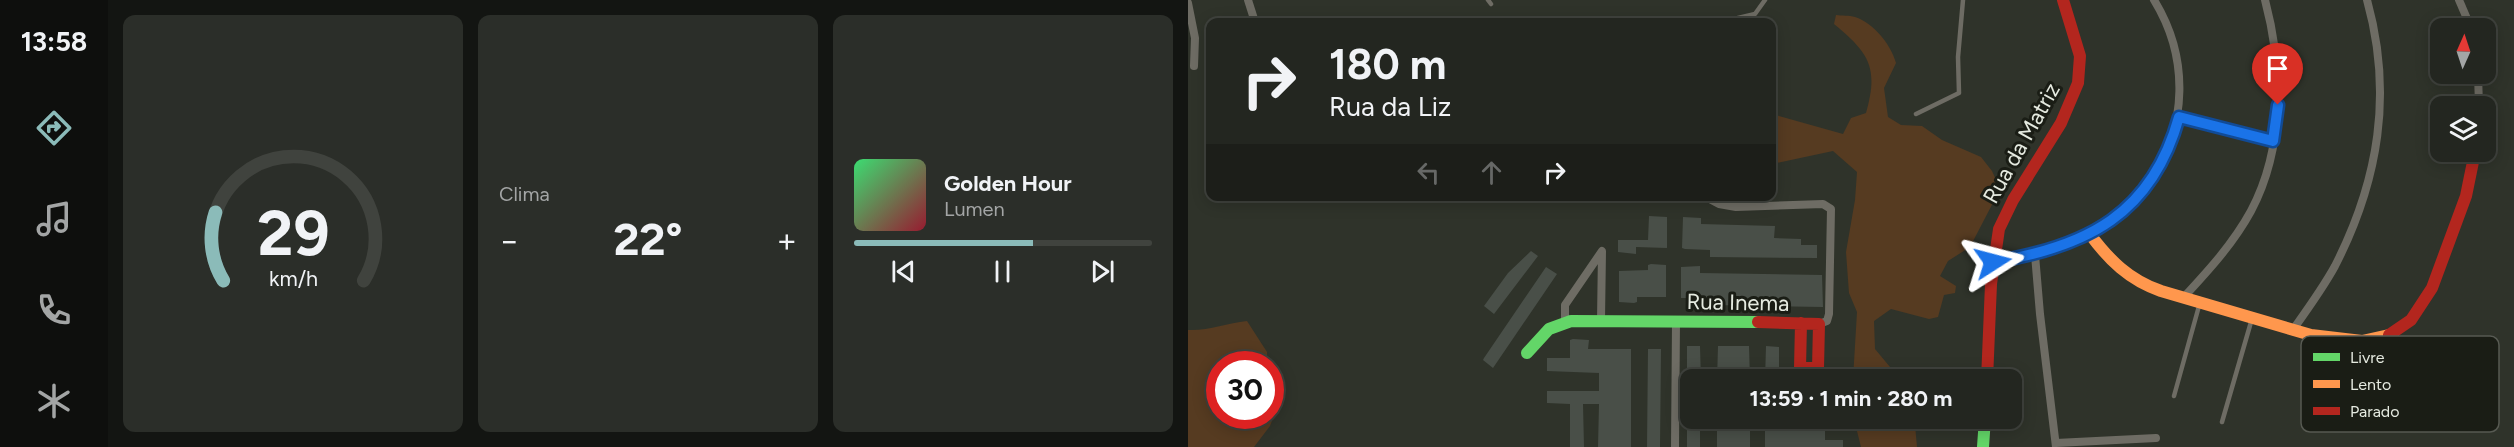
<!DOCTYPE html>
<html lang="pt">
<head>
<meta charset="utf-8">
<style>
  body { margin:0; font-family:Figtree,sans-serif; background:#2b2e29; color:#f1f3f6; height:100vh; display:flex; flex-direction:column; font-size:22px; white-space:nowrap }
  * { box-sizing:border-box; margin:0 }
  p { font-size:20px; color:#a3a5a5 }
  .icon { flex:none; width:33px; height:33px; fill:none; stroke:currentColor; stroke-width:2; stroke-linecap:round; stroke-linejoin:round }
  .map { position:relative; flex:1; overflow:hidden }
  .panel { display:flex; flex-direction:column; gap:15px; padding:15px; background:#131512; width:1080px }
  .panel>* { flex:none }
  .hud { position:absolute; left:18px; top:18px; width:570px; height:183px; border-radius:12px; box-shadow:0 3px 15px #0003,0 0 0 2px #40433e; background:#232620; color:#f1f3f6; overflow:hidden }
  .needle { width:39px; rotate:3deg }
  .fabs { position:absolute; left:1242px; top:18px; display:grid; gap:12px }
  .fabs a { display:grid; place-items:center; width:66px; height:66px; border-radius:12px; background:#232620; box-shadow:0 3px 15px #0003,0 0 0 2px #40433e; font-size:30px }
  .speed { position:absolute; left:18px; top:351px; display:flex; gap:12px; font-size:30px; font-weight:700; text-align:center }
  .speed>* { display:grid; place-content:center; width:78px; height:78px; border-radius:50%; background:#232620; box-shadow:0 3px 15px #0003,0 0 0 2px #40433e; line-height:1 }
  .speed .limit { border:9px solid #d22; background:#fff; color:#111 }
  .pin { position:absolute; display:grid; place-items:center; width:51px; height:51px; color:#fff; margin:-62px -26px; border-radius:50% 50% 50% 0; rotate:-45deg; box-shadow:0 0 6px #0007 }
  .pin .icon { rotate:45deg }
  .me { position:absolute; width:66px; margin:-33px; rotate:81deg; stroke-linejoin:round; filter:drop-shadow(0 0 4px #0008) }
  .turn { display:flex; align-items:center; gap:21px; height:126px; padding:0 24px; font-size:27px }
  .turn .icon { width:78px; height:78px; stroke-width:2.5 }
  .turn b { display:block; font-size:42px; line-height:51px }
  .lanes { display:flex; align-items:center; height:57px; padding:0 24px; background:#0003; justify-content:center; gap:30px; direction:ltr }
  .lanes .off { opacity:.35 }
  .big { font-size:45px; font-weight:700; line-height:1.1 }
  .panel .widget { flex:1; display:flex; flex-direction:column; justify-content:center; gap:9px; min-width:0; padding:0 21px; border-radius:12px; background:#2b2e29 }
  .panel .dial { align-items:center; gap:0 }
  .dial svg { height:156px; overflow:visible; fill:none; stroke:#40433e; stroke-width:7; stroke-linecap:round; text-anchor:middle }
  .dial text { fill:#f1f3f6; stroke:none }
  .song { display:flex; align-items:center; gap:18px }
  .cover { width:72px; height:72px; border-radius:9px; background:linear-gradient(135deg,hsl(140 70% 55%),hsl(350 70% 35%)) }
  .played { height:6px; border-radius:3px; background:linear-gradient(90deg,#8bbbb9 60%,#40433e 60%) }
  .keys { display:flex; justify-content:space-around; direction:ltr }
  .heat { display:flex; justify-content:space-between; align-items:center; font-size:33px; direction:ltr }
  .panel .tiles { flex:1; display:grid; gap:15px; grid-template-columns:repeat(3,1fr) }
  .trip { position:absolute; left:492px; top:369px; width:342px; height:60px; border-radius:12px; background:#232620; box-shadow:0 3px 15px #0003,0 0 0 2px #40433e; font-weight:700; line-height:60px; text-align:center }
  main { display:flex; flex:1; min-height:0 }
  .menu { display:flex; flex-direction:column; width:108px; justify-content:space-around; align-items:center; background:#0e0f0d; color:#a3a5a5 }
  .menu .icon { width:42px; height:42px }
  .menu .current { color:#8bbbb9 }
  .menu b { font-size:27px; color:#f1f3f6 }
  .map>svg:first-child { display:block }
  .green { fill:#563b21 }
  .building { fill:#494f48 }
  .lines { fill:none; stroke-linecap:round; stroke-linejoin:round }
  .lane { stroke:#6e6c64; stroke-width:4.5 }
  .street { stroke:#6e6c64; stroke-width:8 }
  .fast { stroke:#63d668; stroke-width:12 }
  .slow { stroke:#ff974d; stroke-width:12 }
  .jam { stroke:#b3261e; stroke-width:12 }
  .route-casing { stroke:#114b97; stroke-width:15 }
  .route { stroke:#1a73e8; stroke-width:10 }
  .labels { text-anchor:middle; stroke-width:6; stroke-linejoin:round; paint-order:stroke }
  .street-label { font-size:22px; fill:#e5eae0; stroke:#1a1d15 }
  .key { fill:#1a1d15; stroke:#575a52; stroke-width:1.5 }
  .key-label { font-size:16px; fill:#e5eae0 }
</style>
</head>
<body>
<main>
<nav class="menu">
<b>13:58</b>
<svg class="icon current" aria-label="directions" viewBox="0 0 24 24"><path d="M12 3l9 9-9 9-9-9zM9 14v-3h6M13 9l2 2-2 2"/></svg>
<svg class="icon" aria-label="music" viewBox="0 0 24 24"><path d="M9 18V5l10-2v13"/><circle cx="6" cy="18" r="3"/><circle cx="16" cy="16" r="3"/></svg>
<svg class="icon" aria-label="phone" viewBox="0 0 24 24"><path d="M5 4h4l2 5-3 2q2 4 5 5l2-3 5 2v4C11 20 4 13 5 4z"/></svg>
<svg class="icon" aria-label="climate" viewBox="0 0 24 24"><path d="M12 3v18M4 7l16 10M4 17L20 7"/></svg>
</nav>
<section class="panel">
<div class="tiles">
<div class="widget dial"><svg viewBox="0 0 100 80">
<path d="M14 69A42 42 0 1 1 86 69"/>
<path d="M14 69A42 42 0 0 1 10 34" stroke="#8bbbb9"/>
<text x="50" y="56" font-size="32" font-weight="700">29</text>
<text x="50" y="72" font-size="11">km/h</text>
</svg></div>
<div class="widget"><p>Clima</p>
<div class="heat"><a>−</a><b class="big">22°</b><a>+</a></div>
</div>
<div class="widget">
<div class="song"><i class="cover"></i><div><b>Golden Hour</b><p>Lumen</p></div></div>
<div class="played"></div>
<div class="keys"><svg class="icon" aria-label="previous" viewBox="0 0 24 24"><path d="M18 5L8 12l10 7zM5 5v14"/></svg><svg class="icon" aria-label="pause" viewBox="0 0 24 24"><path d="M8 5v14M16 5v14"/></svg><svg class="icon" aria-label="next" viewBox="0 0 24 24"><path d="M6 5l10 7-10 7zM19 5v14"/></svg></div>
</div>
</div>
</section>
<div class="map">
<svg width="1326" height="447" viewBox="0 0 1326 447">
  <rect width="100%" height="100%" fill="#2f332a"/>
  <!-- green -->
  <path class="green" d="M648 15C654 16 661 15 667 17 686 23 703 45 708 63L696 88 700 117 713 125 734 126 754 140 793 157 804 171 810 184 808 197 782 247 760 261 752 276 768 286 767 293 756 295 750 317 741 319 703 309 686 321 687 349 702 367 706 379H665L669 312 661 293 658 252 667 200 669 172 645 151 584 164V114L655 134 663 118 678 113C691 67 681 53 646 24Z
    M59 321 79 352V364H32V416H82L83 388 89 408 82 426 66 447H0V330C20 331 39 323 59 321Z
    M666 419H724L727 425 729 447H673Z"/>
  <!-- building -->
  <path class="building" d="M461 216 479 217V248L448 247V254L430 252V240H460Z
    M495 217 513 218V224L587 226 586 238 613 239V245H629V258L522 257V250L497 249 494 248Z
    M343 251 350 256 306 314 296 306 320 273Z
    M463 264 478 265V297H449V302L446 303 431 302V271L460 270V265Z
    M512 266V273L634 275 635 307 526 305H524V298H493V267Z
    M358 267 369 274 305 368 295 360 296 358Z
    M385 339 401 340 400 349H443V447H410L411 404H395L396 447H382V404L359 403V391H411V373L359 371V358H382V340Z
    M499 346H512L513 380H499Z
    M530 346H561L562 380H529Z
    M578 346 591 347V380H577Z
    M460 349H473L472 447H459Z
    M499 418H512V447H499Z
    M529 418H562V447H529Z
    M577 418H637V440H655V447H577Z"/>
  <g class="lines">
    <!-- lane -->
    <path class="lane" d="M300 0 303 4
      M547 22 550 18 567 14 577 0
      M728 114 771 93 770 57 775 0
      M1207 334 1230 365
      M1211 375 1249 353
      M986 396 1011 306
      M1034 422 1063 322"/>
    <!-- street -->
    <path class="street" d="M60 0 67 22
      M1271 0 1283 28
      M0 3 7 38 6 66
      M1290 74 1291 106
      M991 117 1085 141
      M516 196 531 204 548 207 635 204 643 209 641 314 639 321 631 324
      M847 255 852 314 868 447
      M805 262C847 255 889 245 925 220 940 211 952 195 962 181 1000 126 1001 57 966 0
      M995 298C1020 271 1045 244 1063 211 1097 147 1095 68 1077 0
      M377 322V305L414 251 413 320
      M1104 331C1119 310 1135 288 1147 266 1191 180 1205 93 1179 0
      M868 443 968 438
      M487 447 488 322"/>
    <!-- fast -->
    <path class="fast" d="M339 353 361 329 383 321 570 322
      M795 447 797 418"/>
    <!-- slow -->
    <path class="slow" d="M901 233C921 260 941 280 973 291L1123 335 1174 341 1201 335"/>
    <!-- jam -->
    <path class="jam" d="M570 322 631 324 630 368H612L613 323
      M1201 335 1223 320 1244 288 1278 196 1287 152
      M799 380 803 284 811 229 825 200 873 123 890 83 892 56 875 0"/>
  </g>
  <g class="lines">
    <!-- route casing -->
    <g class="route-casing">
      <path id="route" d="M805 262C899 247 964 214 991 117L1085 141 1090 105"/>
    </g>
    <!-- route -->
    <use href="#route" class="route"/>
  </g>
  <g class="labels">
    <!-- street labels -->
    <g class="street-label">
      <text transform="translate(833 143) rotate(-61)" y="8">Rua da Matriz</text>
      <text transform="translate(550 302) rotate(1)" y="8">Rua Inema</text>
    </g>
  </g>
  <!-- legend -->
  <rect x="1113" y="336" width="198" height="96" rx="9" class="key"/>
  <rect x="1125" y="353" width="27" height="8" fill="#63d668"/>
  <rect x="1125" y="380" width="27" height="8" fill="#ff974d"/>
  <rect x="1125" y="407" width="27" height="8" fill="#b3261e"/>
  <g class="key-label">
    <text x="1162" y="363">Livre</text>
    <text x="1162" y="390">Lento</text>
    <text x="1162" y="417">Parado</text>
  </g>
</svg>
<div class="fabs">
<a><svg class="needle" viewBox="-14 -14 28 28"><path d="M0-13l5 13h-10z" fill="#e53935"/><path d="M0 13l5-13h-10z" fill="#a3a5a5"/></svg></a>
<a><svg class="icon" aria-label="layers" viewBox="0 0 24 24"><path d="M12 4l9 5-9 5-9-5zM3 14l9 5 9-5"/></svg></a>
</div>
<div class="speed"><div class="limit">30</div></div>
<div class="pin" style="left:1090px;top:105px;background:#d93025"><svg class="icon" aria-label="arrive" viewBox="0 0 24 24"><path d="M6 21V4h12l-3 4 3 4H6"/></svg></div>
<svg class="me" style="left:805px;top:262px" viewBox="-20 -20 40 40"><path d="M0-17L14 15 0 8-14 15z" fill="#1a73e8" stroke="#fff" stroke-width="4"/></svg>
<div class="trip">13:59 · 1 min · 280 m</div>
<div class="hud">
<div class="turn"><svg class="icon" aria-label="right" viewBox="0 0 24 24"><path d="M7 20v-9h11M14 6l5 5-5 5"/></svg><div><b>180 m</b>Rua da Liz</div></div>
<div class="lanes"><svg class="icon off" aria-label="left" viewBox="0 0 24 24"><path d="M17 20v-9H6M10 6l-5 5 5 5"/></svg><svg class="icon off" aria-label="ahead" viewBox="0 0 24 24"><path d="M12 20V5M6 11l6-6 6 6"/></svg><svg class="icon" aria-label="right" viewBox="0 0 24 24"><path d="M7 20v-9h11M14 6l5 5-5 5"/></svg></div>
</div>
</div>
</main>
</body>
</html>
